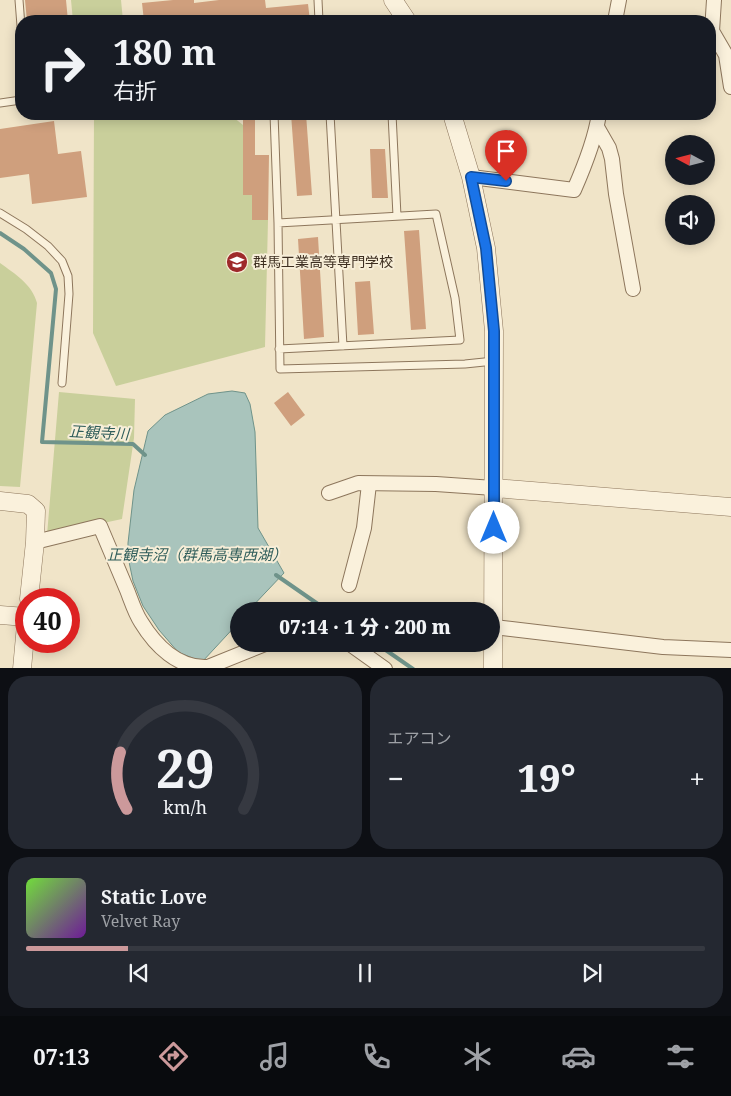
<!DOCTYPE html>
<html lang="ja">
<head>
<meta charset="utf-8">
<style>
  body { margin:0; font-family:"Noto Serif","Noto Sans JP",serif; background:#242831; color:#f1f3f6; height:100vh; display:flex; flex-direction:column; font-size:19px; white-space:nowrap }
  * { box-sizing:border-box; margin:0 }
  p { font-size:16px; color:#9ea1a6 }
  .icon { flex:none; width:28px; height:28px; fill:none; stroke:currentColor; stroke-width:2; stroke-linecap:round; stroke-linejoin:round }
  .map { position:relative; height:668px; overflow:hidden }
  .side { display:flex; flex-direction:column; gap:8px; padding:8px; background:#0d0f14; flex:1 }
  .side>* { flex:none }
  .banner { position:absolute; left:15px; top:15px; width:701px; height:105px; border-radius:20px; box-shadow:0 2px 12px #0003; background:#171b24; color:#f1f3f6; overflow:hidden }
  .needle { width:32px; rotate:277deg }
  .fabs { position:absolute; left:665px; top:135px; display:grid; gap:10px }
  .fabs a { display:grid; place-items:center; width:50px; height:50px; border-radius:50%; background:#171b24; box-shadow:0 2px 12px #0003; font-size:25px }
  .speed { position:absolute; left:15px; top:588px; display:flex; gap:10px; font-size:25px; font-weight:700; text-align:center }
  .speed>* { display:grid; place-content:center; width:65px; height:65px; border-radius:50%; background:#171b24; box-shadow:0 2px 12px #0003; line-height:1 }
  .speed .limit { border:8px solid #d22; background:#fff; color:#111 }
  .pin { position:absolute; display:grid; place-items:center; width:42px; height:42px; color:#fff; margin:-51px -21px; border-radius:50% 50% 50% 0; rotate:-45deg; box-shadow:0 0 5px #0007 }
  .pin .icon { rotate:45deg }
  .me { position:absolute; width:55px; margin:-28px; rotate:0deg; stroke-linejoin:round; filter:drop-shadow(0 0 4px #0008) }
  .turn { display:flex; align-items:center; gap:18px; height:105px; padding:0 15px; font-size:22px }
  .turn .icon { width:65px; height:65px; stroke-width:2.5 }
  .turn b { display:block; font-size:35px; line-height:42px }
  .big { font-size:38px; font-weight:800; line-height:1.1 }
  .side .tile { flex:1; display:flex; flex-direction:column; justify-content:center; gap:8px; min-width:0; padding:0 18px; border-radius:20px; background:#242831 }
  .side .dial { align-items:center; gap:0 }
  .dial svg { height:130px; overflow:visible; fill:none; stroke:#363941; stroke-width:7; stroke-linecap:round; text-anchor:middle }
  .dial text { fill:#f1f3f6; stroke:none }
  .song { display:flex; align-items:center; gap:15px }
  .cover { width:60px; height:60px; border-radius:8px; background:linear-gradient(135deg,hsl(100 70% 55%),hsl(280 70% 35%)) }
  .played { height:5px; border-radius:2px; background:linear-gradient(90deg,#cc999b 15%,#363941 15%) }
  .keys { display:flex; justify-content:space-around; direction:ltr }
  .heat { display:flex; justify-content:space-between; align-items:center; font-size:28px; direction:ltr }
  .side .tiles { flex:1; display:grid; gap:8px; grid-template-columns:1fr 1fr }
  .tile:last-child { grid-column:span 2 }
  .trip { position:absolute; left:230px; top:602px; width:270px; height:50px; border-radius:25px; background:#171b24; box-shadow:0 2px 12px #0003; font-weight:800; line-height:50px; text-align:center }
  .tabs { display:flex; height:80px; justify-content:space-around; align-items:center; background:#090b0e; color:#9ea1a6 }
  .tabs .icon { width:35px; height:35px }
  .tabs .active { color:#cc999b }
  .tabs b { font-size:22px; color:#f1f3f6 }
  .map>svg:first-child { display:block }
  .green { fill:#c9cf9b }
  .water { fill:#a9c4bc; stroke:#6f938a }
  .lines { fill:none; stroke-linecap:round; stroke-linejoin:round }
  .stream { stroke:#6f938a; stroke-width:4 }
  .building { fill:#cf9f7d }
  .service-casing { stroke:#8d765c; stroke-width:9 }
  .minor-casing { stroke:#8d765c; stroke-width:16 }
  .tertiary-casing { stroke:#8d765c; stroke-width:19 }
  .service { stroke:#faf1dc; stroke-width:7 }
  .minor { stroke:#faf1dc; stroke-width:14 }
  .tertiary { stroke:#faf1dc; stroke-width:18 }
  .route-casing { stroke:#114b97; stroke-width:12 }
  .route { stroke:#1a73e8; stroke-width:9 }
  .labels { text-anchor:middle; stroke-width:4; stroke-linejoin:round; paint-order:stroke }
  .poi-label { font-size:14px; fill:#3d2e20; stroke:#f7eed8; text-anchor:start }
  .water-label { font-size:15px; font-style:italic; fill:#2f5d5a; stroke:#f7eed8 }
</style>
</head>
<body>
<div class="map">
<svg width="731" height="669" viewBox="0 0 731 669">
  <rect width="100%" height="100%" fill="#f0e4c8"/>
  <!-- green -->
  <path class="green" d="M71 0H121L123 21H73Z
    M94 114H233V117L243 125V152L252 195 253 220H268L265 347 116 386 93 333Z
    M0 263C15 274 32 284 37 303L20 487 0 486Z
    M59 392 135 399 134 438 122 519 47 535Z"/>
  <!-- water -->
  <path class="water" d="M232 391 245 393 250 404 255 432 258 528 284 573 248 611H239V622L202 662 178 652 159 630 143 606 133 581 128 557V543L134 490 148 431 165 415 208 394Z"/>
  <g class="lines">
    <!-- stream -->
    <path class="stream" d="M0 233 24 249 51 273 56 289 42 442 133 444 145 455
      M276 575 328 611
      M377 644 413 669"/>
  </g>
  <!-- building -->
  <path class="building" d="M25 0H66L68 21H27Z
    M173 0H194V3L219 0H265L266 8 308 4 310 21H144L142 3Z
    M243 114H255V155H269L268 220H252V195H243Z
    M291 114H306L312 195 297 196Z
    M54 121 58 154 81 151 87 197 32 204 29 174 0 178V129Z
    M370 149H385L388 198H372Z
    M419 230 426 329 411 330 404 231Z
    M318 237 324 337 304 339 298 239Z
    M370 281 374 334 358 335 355 282Z
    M288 392 305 415 291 426 274 403Z"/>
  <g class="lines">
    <!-- service casing -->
    <g class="service-casing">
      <path id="service" d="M19 0 21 26
        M318 0 319 21
        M0 103 21 100
        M274 114 278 223 280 369 465 364 494 361
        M330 114 343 346
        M392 114 397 216
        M0 213 26 229 48 246 62 261 68 276 69 294 62 383
        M278 223 436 214 455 298 460 340 279 349"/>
    </g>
    <!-- minor casing -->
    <g class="minor-casing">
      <path id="minor" d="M714 0 712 31 726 55 731 87
        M615 21 619 0
        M597 127 609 148 612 159 616 194 633 289
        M471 177 574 190C585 165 595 140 599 114
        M329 493 358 483 436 484 494 488
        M35 542 100 526C109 547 118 569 127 590 131 600 135 613 141 622 155 645 178 669 208 667L265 644
        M349 585 364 528 369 484
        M494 627 663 647 731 650
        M350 644 385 669"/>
    </g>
    <!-- tertiary casing -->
    <g class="tertiary-casing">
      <path id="tertiary" d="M393 0 407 21
        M452 114 471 177 486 248 494 331 493 669
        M494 488 731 507
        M0 501 28 504 36 511 35 542 29 599
        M0 615 26 617
        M22 669 26 625"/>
    </g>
    <!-- service -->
    <use href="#service" class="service"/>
    <!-- minor -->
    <use href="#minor" class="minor"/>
    <!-- tertiary -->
    <use href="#tertiary" class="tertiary"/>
  </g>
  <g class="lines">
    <!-- route casing -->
    <g class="route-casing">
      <path id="route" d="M494 528V331L486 248 471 177 506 181"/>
    </g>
    <!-- route -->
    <use href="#route" class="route"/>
  </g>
  <!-- icons -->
  <defs>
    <g id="university-disc" transform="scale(1.125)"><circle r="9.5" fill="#9e2a2b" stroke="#f7eed8"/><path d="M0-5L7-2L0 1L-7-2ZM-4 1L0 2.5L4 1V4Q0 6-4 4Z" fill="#fff"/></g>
  </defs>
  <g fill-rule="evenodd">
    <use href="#university-disc" x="237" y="262"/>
  </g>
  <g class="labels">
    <!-- poi labels -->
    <g class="poi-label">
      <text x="253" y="267">群馬工業高等専門学校</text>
    </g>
    <!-- water labels -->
    <g class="water-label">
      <text transform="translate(99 433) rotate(3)" y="5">正観寺川</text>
      <text x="197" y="560">正観寺沼（群馬高専西湖）</text>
    </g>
  </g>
</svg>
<div class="fabs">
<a><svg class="needle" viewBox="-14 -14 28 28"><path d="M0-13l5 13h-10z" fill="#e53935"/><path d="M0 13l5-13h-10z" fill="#9ea1a6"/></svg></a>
<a><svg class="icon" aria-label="sound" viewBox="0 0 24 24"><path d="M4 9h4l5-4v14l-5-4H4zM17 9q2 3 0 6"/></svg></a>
</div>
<div class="speed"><div class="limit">40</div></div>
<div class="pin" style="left:506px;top:181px;background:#d93025"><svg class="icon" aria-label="arrive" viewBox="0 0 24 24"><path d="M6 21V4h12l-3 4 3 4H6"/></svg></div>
<svg class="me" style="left:494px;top:528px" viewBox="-20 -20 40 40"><circle r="19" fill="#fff"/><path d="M0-13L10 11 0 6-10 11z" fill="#1a73e8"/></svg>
<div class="trip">07:14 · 1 分 · 200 m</div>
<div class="banner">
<div class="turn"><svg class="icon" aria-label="right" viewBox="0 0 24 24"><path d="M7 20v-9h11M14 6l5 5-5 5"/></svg><div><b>180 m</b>右折</div></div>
</div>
</div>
<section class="side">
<div class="tiles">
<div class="tile dial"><svg viewBox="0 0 100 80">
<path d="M14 69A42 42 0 1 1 86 69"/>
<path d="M14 69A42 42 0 0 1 10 34" stroke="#cc999b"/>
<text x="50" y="56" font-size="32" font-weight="700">29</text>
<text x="50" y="72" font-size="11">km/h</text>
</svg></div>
<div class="tile"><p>エアコン</p>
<div class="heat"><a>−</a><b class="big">19°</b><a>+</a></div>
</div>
<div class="tile">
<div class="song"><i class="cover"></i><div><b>Static Love</b><p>Velvet Ray</p></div></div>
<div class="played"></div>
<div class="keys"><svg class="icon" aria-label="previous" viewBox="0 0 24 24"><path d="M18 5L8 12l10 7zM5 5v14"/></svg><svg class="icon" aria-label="pause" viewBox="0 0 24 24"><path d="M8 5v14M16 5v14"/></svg><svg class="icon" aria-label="next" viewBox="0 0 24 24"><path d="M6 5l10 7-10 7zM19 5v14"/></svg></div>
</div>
</div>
</section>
<nav class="tabs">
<b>07:13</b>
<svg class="icon active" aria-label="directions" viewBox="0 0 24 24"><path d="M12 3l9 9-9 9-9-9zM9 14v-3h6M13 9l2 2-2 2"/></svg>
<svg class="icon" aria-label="music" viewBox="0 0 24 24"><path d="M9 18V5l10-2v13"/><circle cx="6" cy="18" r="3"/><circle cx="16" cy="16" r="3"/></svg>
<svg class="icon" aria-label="phone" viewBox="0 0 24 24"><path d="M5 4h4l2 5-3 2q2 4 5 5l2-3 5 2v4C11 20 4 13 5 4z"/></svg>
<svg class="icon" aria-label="climate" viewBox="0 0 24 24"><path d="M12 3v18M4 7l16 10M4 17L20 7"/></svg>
<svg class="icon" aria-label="car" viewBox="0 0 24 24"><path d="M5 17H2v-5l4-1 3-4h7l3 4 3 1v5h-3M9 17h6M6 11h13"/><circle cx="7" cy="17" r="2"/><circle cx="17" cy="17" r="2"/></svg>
<svg class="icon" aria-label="filters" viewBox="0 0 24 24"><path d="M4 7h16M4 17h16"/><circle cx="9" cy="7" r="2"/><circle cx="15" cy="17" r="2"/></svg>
</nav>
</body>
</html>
